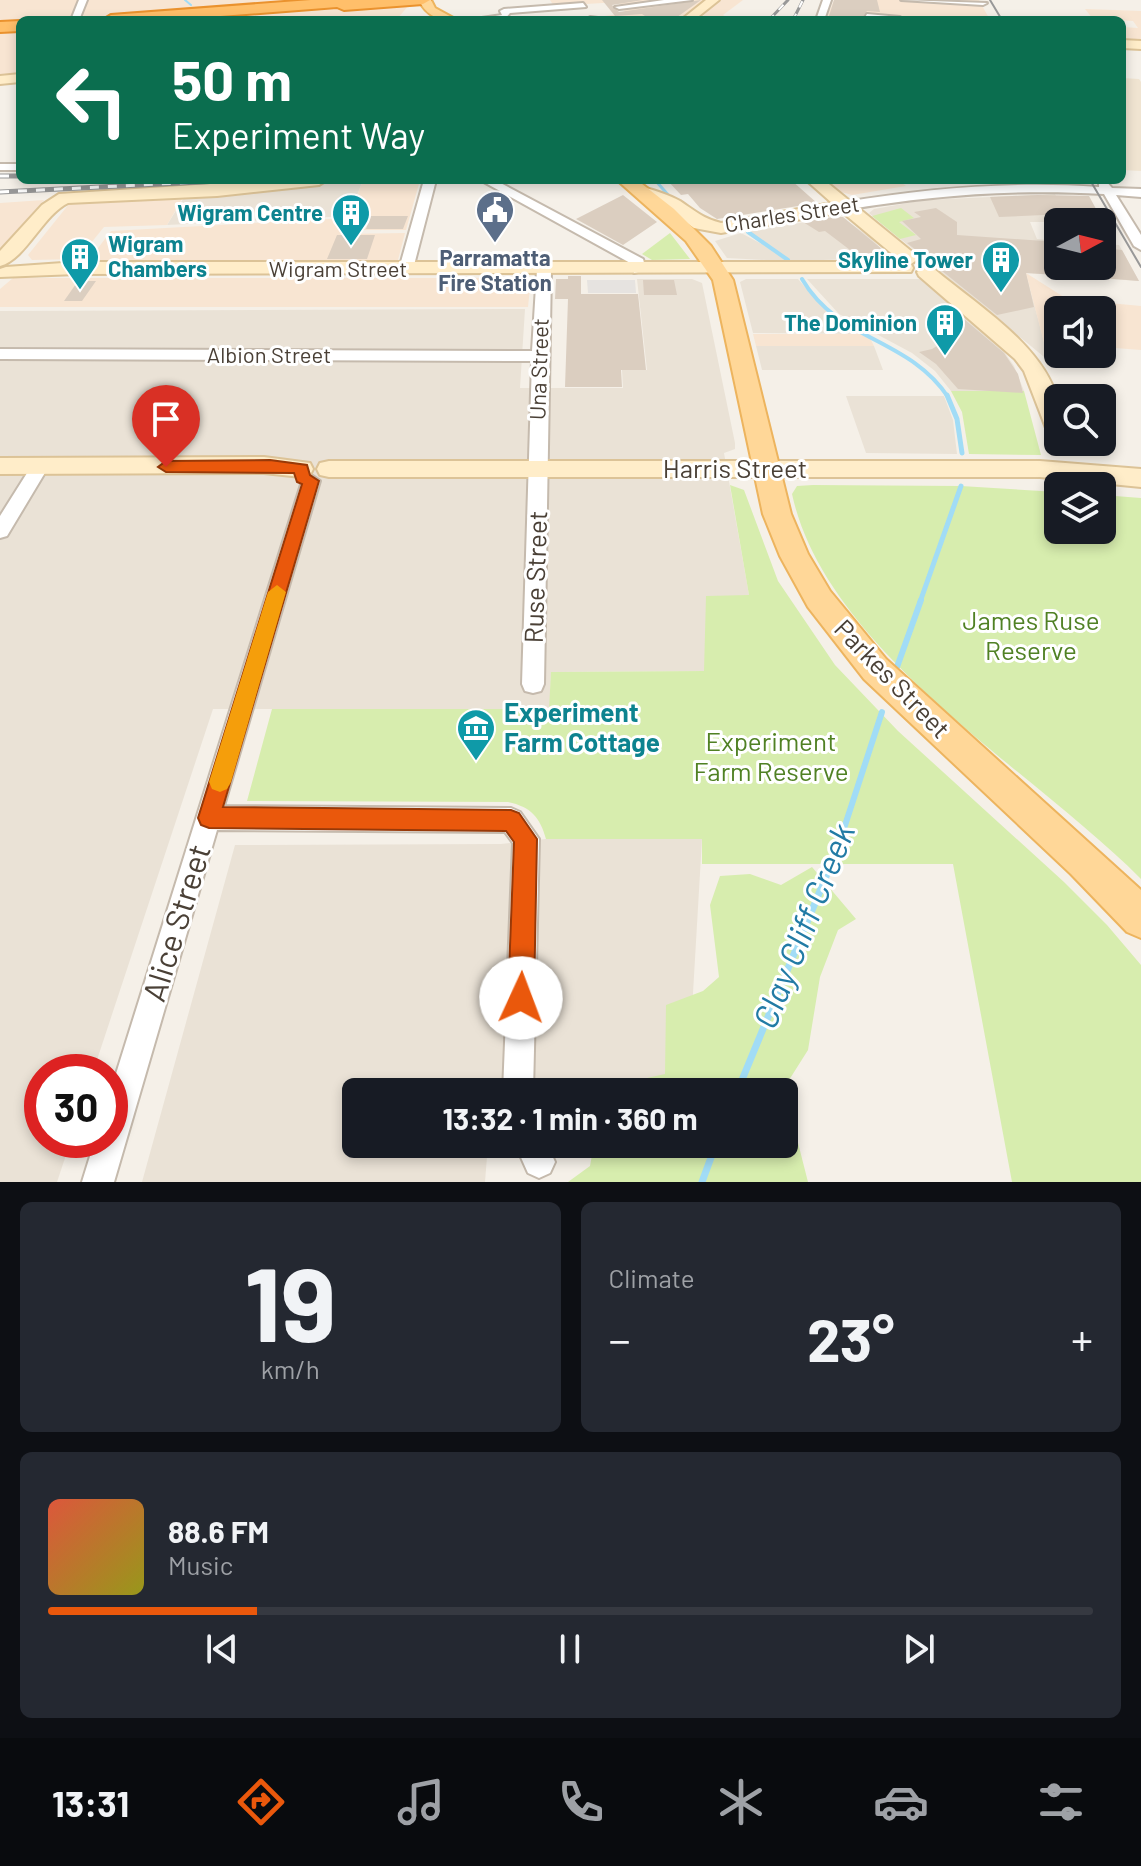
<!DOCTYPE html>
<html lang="en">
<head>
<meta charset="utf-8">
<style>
  body { margin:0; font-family:Barlow,sans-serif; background:#242831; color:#f1f3f6; height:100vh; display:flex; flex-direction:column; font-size:30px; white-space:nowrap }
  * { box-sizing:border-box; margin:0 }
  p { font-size:26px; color:#9ea1a6 }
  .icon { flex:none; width:44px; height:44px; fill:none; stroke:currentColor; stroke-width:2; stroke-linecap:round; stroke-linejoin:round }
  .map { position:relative; height:1182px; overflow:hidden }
  .details { display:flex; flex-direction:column; gap:20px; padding:20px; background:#0d0f14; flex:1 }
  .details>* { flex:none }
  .top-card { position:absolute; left:16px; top:16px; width:1110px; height:168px; border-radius:12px; box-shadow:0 4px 12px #0003; background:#0b6e4f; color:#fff; overflow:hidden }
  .needle { width:52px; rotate:83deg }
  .controls { position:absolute; left:1044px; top:208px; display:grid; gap:16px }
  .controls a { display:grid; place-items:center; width:72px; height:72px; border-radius:12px; background:#171b24; box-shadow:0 4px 12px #0003; font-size:40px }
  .speed { position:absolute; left:24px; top:1054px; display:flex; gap:16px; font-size:40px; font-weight:700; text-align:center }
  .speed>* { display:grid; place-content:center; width:104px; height:104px; border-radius:50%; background:#171b24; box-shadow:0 4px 12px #0003; line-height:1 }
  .speed .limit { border:12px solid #d22; background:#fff; color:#111 }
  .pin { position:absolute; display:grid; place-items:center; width:68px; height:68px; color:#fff; margin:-82px -34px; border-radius:50% 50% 50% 0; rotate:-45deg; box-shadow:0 0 8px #0007 }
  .pin .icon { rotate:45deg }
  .me { position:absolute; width:88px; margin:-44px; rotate:2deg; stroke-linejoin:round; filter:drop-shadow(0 0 6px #0008) }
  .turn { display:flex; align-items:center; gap:28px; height:168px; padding:0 24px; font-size:36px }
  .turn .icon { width:104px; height:104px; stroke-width:2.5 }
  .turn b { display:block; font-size:56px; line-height:68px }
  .big { font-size:60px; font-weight:700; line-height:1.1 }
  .details .tile { flex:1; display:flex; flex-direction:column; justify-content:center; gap:12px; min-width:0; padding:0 28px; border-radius:12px; background:#242831 }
  .details .dial { align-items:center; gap:0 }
  .dial b { font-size:104px; line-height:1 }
  .song { display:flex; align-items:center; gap:24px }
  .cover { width:96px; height:96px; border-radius:12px; background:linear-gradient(135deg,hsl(10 70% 55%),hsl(60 70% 35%)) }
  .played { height:8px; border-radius:4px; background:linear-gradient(90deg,#ea580c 20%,#363941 20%) }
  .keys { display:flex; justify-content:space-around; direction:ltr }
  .heat { display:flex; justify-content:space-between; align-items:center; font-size:44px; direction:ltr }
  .details .tiles { flex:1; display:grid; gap:20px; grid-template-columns:1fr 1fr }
  .tile:last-child { grid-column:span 2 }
  .trip { position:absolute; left:342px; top:1078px; width:456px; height:80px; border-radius:12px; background:#171b24; box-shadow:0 4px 12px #0003; font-weight:700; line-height:80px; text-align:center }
  .menu { display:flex; height:128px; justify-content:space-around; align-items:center; background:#090b0e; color:#9ea1a6 }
  .menu .icon { width:56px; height:56px }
  .menu .active { color:#ea580c }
  .menu b { font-size:36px; color:#f1f3f6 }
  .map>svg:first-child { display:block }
  .residential { fill:#eae2d6 }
  .commercial { fill:#f8e5d2 }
  .education { fill:#f0e4d1 }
  .green { fill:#d7edae }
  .parking { fill:#e6e3e0 }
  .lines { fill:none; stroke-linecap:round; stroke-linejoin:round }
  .stream-far5 { stroke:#a1dcf6; stroke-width:2 }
  .stream-far4 { stroke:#a1dcf6; stroke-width:3 }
  .stream-far3 { stroke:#a1dcf6; stroke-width:4 }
  .stream-far2 { stroke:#a1dcf6; stroke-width:5 }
  .stream-far1 { stroke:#a1dcf6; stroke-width:6 }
  .stream { stroke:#a1dcf6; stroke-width:7 }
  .building { fill:#dbcec0 }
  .street-casing { stroke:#c5baad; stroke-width:4 }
  .secondary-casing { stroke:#dcc397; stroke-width:4 }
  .primary-casing { stroke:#edb45e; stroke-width:4 }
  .highway-casing { stroke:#ea922e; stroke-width:4 }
  .street { fill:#fff; fill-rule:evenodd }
  .secondary { fill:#ffedc9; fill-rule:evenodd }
  .primary { fill:#ffd798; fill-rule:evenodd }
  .highway { fill:#ffbf6a; fill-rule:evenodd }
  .tram { stroke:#989898; stroke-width:2 }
  .rail-far1-casing { stroke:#989898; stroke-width:3 }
  .rail-casing { stroke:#989898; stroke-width:5 }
  .rail-far1 { stroke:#fff; stroke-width:2; stroke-dasharray:7; stroke-linecap:butt }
  .rail { stroke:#fff; stroke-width:3; stroke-dasharray:9; stroke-linecap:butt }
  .route { fill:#ea580c; stroke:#983908; stroke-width:2 }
  .slow { fill:#f59e0b }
  .labels { text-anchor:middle; stroke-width:6; stroke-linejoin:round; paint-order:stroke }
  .far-culture-label { font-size:22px; font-weight:bold; fill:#0d838f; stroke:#fff; text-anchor:end }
  .far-street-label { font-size:22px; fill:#4a4036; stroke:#fff }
  .far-service-label { font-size:22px; font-weight:bold; fill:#4e5e75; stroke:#fff }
  .street-label { font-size:26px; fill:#4a4036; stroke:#fff }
  .park-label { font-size:26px; fill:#508124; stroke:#fff }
  .culture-label { font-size:26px; font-weight:bold; fill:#0d838f; stroke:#fff; text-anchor:start }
  .near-street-label { font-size:32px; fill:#4a4036; stroke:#fff }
  .near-water-label { font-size:34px; font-style:italic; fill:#227ba5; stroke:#fff }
</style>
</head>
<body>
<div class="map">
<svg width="1141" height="1182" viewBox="0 0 1141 1182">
  <rect width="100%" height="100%" fill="#f5f0e8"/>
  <!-- residential -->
  <path class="residential" d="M363 180 349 216 167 225 183 199Z
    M1055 194 1070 222H1030L1037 239 1058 241V266H1102V244L1119 245 1139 281 1026 273 1049 361 869 213 874 209 925 200Z
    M840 216 870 237 890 258 789 261 748 232Z
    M741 233 775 251 786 261 727 258 715 241Z
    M637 279H692L702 283 735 443V449L724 453 749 595 705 671 551 672 550 709H213L93 1072H42V1140H71L57 1182H0V311L525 309 520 388H623L622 370H647Z
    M746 279H798L827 312 862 334 753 333 740 282Z
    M807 279H920L1000 346 1014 366 1024 391H951L935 371 912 353 839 314Z
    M756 346H874L883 370H762Z
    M846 396H944L953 420 957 454 866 453Z
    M546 839H702L688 1079 493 1078 491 1092H356V1144H488L485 1182H142L235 845 501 844Z"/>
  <!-- commercial -->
  <path class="commercial" d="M0 0H403L410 4 396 20H20V75L0 76Z
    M550 0H743L723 15 726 17 723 19 699 15 693 20H576L626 13 619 2 554 6Z
    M834 0H979L990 20H828L826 19Z
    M1085 9 1141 11V41L1122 40V27L1138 28 1133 21 1093 19Z
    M363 180H420L406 230H352L355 219 349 216Z
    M830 180H898L906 186 852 195 841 192 829 182Z
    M182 199 167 225 104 227 78 259 32 260 28 255 69 204Z
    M44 200 0 249V203Z
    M347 218 342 234 405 233 398 260H89L111 231Z
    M1026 273 1067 299 1141 306V350L1102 347V310H1058V344L1044 343Z
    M13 278H531L528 307H0V289Z
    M753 334H862L870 338 874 346H756Z"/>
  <!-- education -->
  <path class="education" d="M1122 78 1139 79 1141 82V171L1122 170Z"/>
  <!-- green -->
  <path class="green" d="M901 208 914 218 899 222 916 235 900 239 872 216Z
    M670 233 690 259 652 260 642 254Z
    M951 391H1024L1041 455 969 454 962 412Z
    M730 485 744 490 778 581 835 665 898 731 1064 882 1107 925 1141 965V1182H1012L953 864H702V839H546C540 817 531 807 508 802L247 801 272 709H549L551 672 704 671 706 596 749 595Z
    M813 485 961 486 1058 492V530H1102V495L1141 498V879C1034 771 826 651 792 494L797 486Z
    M812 867 856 919 838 930 820 977 808 1050 784 1088 808 1182H568L590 1166 594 1144H784V1092H605L606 1087 665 1074 666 1005 703 991 719 977 710 905 720 876 750 874 781 885Z"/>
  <!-- parking -->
  <path class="parking" d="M587 280H635L636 293H588Z"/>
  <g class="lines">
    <!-- stream-far5 -->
    <path class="stream-far5" d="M185 0 191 5"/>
    <!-- stream-far4 -->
    <path class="stream-far4" d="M655 180 670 197
      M748 232 751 234"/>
    <!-- stream-far3 -->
    <path class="stream-far3" d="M748 232 788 260
      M802 279C839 342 909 338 948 397"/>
    <!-- stream-far2 -->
    <path class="stream-far2" d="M947 395 957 419 962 453
      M920 602 961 486"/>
    <!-- stream-far1 -->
    <path class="stream-far1" d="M897 667 921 600
      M834 859 882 712"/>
    <!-- stream -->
    <path class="stream" d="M737 1092 834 857
      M702 1182 716 1144"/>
  </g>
  <!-- building -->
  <path class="building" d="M602 0H643L612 5 619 12 701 0 673 20H651L642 14 615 16Z
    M834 0H877L880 12 867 11 861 20H836L829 16Z
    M667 180H791L817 203 717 219 700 208 688 194 681 195Z
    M623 195 657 222 623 245 576 219Z
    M1038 195 1089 196 1101 218 1095 217 1098 222H1070L1066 214 999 217 990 197Z
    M936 208 957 222V235L1058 242V275L1026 273 1034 307 997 315 907 243 921 239 902 221 921 217 914 212Z
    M371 216H408L403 229H366Z
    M833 217H843L894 259H853L854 253 825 231 819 232 803 222Z
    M1102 229 1113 249 1122 250 1139 281 1102 278Z
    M337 235H375L367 259H327Z
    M568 276H581V294H638L646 370H621L622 387H565L568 299H555L556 279H568Z
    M643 280H674L677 295H644Z
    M78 281H96L82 301H64Z
    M964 319 1004 353 1018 374 1023 393 958 389 936 364 919 352 932 349 952 337 945 330Z"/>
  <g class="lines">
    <!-- street casing -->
    <g class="street-casing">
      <path id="street" d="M79 0H87L79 20H71Z
        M664 0H692L619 9 615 7Z
        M823 0H831L824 20H816Z
        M901 0 987 3 983 5Z
        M583 3 586 7 510 13 504 20 475 19 502 15 500 11 504 9Z
        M867 14 900 17 904 20 864 19Z
        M436 15 439 20H430Z
        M590 17 598 18 599 20H586Z
        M0 164H20V170H0Z
        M424 180H436L413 269 406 273 399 269Z
        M480 180H495L643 259 646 270 634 273 632 264Z
        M1105 180 1112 188 1141 189V197L1116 195 1141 235V250L1134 246 1104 194C1014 189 934 195 845 210L839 206 845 202C930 188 1013 181 1099 187V181Z
        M544 266 551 270 544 684 541 691 533 693 525 691 522 684 532 361 0 359V349L532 351 537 270Z
        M40 460 49 466 7 536 0 538V516L34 462Z
        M311 475 320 481 224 806 511 808 520 812 539 839 533 1092H503L513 843 505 832 217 830 114 1182H82L95 1140H110V1093L302 481Z
        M515 1144H547L555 1162 550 1173 539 1178 528 1173Z"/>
    </g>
    <!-- secondary casing -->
    <g class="secondary-casing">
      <path id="secondary" d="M706 0H719L694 20H681Z
        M1122 40 1141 41V49L1122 48Z
        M20 74V82L0 84V76Z
        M273 180H327L319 185 217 196 68 203C42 216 26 259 0 266V251L42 205 59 194Z
        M806 180H824L916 255 918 259 911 264 913 268 911 272 77 274 0 277V269L6 267 77 262H902L842 212 721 233 694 228 665 207 634 192 642 187C654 190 669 195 680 201 695 211 704 219 721 223L832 203Z
        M926 266 933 268C974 303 1042 344 1057 398 1060 409 1058 424 1058 436L1050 433 1046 428 1024 371 1015 359 919 276 917 272Z
        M264 457 310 463 313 469 310 475 301 477 264 473 0 474V458Z
        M329 461H1040L1141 469V487L1040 477H329L320 475 317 469 320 463Z"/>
    </g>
    <!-- primary casing -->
    <g class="primary-casing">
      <path id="primary" d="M419 0H431L435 8 457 20C439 20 427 17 419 0Z
        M617 180H637L674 209 711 246 733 280 791 514 808 554 830 591 886 659 1141 890V938L1127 932 1071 874 864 679 808 607 780 556 763 514 713 280 686 241Z"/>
    </g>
    <!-- highway casing -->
    <g class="highway-casing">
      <path id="highway" d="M311 0H430L423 4 344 10 337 7 169 20H103L111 15Z
        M20 21V31L0 32V22Z"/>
    </g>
    <!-- street -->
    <use href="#street" class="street"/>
    <!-- secondary -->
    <use href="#secondary" class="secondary"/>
    <!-- primary -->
    <use href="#primary" class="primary"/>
    <!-- highway -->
    <use href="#highway" class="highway"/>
    <!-- tram -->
    <path class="tram" d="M990 0 1002 20
      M1090 180 1141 267"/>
    <!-- rail-far1 casing -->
    <g class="rail-far1-casing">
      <path id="rail-far1" d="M769 20 788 0
        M793 20 803 0"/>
    </g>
    <!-- rail casing -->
    <g class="rail-casing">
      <path id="rail" d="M0 176H20
        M0 192 239 180"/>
    </g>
    <!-- rail-far1 -->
    <use href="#rail-far1" class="rail-far1"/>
    <!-- rail -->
    <use href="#rail" class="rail"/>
  </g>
  <!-- route -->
  <path class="route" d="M270 460 307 465 310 475 319 481 223 807 511 810 519 813 537 839 534 998 530 1007 521 1011 512 1007 508 998 514 842 506 831 209 828 201 825 198 818 302 484 297 482 294 473 166 472 158 467 166 461Z"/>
  <!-- slow -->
  <path class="slow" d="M277 585 286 592 231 782 227 789 220 792 212 789 209 782 268 592Z"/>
  <!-- icons -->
  <defs>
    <g id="civic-pin" transform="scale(2)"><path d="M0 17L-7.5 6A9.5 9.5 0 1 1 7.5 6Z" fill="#5c6f8a" stroke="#fff"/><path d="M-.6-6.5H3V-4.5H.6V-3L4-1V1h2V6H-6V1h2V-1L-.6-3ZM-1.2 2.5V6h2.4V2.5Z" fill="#fff"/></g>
    <g id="building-pin" transform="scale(2)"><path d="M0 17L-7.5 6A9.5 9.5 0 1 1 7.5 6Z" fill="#0f9aa8" stroke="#fff"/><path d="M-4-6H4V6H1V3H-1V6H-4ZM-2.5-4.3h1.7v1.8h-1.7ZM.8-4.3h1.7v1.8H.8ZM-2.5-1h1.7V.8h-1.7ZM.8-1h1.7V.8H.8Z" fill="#fff"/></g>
    <g id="museum-pin" transform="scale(2)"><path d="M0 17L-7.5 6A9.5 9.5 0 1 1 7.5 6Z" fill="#0f9aa8" stroke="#fff"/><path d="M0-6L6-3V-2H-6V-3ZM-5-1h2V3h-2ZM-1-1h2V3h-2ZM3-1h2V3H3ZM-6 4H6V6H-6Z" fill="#fff"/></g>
  </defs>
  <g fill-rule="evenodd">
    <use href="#civic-pin" x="495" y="210"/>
    <use href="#building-pin" x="351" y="213"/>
    <use href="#building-pin" x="80" y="257"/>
    <use href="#building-pin" x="1001" y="260"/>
    <use href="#building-pin" x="945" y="323"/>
    <use href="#museum-pin" x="476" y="728"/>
  </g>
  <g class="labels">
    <!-- far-culture labels -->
    <g class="far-culture-label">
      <text x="323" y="221">Wigram Centre</text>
      <text x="108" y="252" text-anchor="start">Wigram<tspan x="108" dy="25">Chambers</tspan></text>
      <text x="973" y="268">Skyline Tower</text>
      <text x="917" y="331">The Dominion</text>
    </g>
    <!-- far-street labels -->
    <g class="far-street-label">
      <text transform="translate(792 214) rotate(-9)" y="8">Charles Street</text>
      <text x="338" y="277">Wigram Street</text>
      <text x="269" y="363">Albion Street</text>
      <text transform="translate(539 369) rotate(-88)" y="8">Una Street</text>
    </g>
    <!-- far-service labels -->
    <g class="far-service-label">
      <text x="495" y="266">Parramatta<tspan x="495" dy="25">Fire Station</tspan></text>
    </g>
    <!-- street labels -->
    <g class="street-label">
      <text x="735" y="478">Harris Street</text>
      <text transform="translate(536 577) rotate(-88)" y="9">Ruse Street</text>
      <text transform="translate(892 679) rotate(46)" y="9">Parkes Street</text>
    </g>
    <!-- park labels -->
    <g class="park-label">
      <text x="1031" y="630">James Ruse<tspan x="1031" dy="30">Reserve</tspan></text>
      <text x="771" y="751">Experiment<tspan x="771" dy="30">Farm Reserve</tspan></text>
    </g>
    <!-- culture labels -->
    <g class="culture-label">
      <text x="504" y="722">Experiment<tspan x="504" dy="30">Farm Cottage</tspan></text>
    </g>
    <!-- near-street labels -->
    <g class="near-street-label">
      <text transform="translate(177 923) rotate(-73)" y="11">Alice Street</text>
    </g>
    <!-- near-water labels -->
    <g class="near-water-label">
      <text transform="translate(804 926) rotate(-68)" y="12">Clay Cliff Creek</text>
    </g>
  </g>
</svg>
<div class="controls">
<a><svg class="needle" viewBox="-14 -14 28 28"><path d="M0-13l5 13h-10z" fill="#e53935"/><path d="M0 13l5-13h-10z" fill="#9ea1a6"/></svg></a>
<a><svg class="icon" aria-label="sound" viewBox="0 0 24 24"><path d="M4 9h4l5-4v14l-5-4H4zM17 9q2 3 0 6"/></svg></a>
<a><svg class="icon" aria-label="search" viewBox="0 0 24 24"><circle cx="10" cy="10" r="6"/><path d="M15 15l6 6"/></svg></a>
<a><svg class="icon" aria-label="layers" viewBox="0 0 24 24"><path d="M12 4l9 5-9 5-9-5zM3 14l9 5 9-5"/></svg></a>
</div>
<div class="speed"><div class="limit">30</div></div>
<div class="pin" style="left:166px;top:467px;background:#d93025"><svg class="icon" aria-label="arrive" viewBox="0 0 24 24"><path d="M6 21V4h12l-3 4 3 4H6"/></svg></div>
<svg class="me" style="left:521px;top:998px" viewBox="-20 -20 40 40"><circle r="19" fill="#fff"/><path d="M0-13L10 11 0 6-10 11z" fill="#ea580c"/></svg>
<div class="trip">13:32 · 1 min · 360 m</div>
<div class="top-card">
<div class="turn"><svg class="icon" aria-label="left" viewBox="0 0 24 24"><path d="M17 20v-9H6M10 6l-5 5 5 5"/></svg><div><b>50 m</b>Experiment Way</div></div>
</div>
</div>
<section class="details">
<div class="tiles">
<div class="tile dial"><b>19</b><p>km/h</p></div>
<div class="tile"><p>Climate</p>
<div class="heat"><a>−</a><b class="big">23°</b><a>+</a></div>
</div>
<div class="tile">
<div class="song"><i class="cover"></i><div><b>88.6 FM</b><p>Music</p></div></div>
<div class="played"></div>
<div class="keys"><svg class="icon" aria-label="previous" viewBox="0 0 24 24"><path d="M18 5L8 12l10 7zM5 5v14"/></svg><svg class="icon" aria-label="pause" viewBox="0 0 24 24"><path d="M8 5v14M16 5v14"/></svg><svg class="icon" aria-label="next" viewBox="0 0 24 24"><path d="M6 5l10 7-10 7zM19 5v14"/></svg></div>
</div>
</div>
</section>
<nav class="menu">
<b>13:31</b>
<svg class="icon active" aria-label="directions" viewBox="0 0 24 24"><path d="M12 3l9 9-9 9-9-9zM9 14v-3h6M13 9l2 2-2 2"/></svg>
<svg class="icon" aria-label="music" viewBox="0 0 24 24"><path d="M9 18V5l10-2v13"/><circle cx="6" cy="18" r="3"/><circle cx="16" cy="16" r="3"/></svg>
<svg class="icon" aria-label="phone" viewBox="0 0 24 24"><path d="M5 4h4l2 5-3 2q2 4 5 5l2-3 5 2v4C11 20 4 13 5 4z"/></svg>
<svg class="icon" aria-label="climate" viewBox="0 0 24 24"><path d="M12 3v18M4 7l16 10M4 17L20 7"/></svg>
<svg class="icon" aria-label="car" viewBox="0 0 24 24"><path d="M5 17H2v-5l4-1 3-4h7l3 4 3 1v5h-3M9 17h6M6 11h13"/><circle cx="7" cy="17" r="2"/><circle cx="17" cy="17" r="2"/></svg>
<svg class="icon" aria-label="filters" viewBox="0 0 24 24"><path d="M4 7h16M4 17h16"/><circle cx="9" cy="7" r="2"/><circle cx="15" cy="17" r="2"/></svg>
</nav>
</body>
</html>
